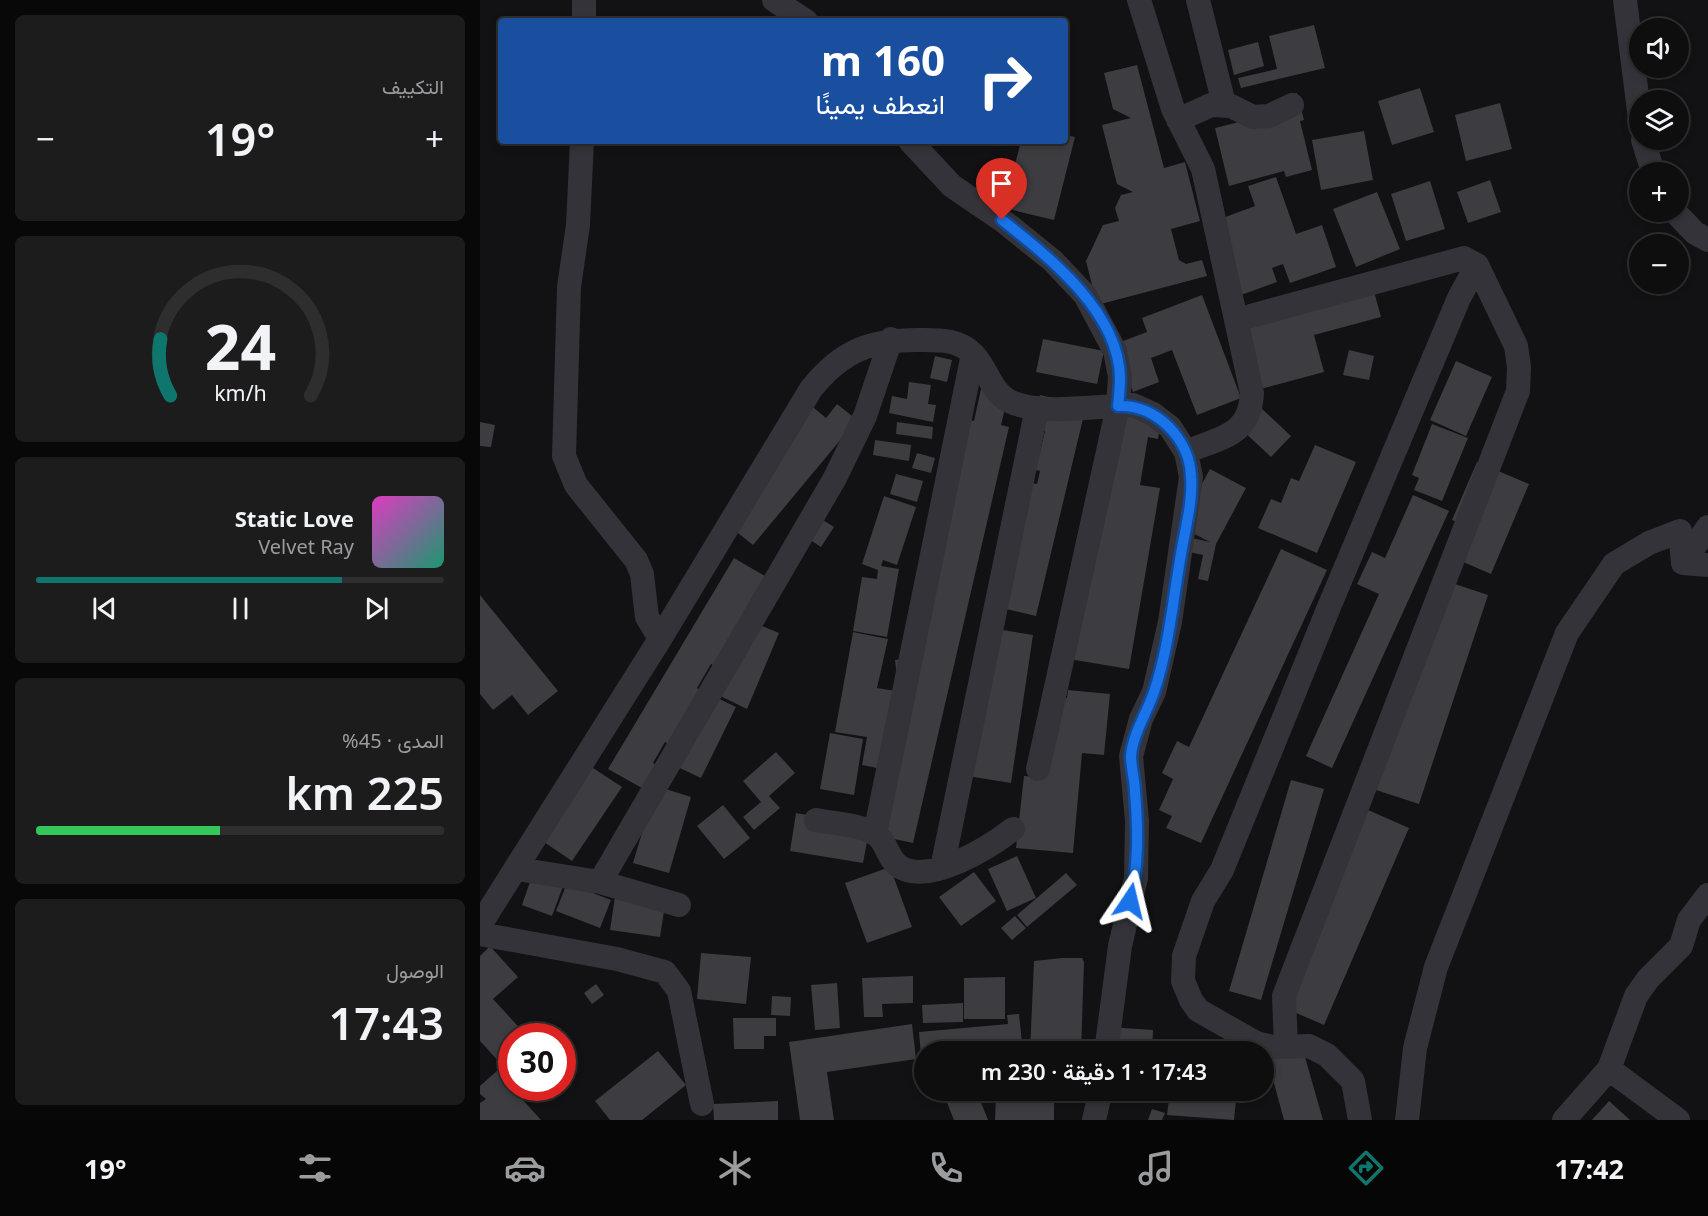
<!DOCTYPE html>
<html lang="ar">
<head>
<meta charset="utf-8">
<style>
  body { margin:0; font-family:"Noto Sans",Vazirmatn,sans-serif; background:#1c1c1d; color:#f1f3f6; direction:rtl; height:100vh; display:flex; flex-direction:column; font-size:22px; white-space:nowrap }
  * { box-sizing:border-box; margin:0 }
  p { font-size:20px; color:#9b9c9e }
  .icon { flex:none; width:33px; height:33px; fill:none; stroke:currentColor; stroke-width:2; stroke-linecap:round; stroke-linejoin:round }
  .map { position:relative; flex:1; overflow:hidden; direction:ltr }
  .side { display:flex; flex-direction:column; gap:15px; padding:15px; background:#080808; width:480px }
  .side>* { flex:none }
  .hud { position:absolute; left:18px; top:18px; width:570px; height:126px; border-radius:6px; box-shadow:0 3px 9px #0003,0 0 0 2px #2e2e2f; direction:rtl; background:#1a4fa0; color:#fff; overflow:hidden }
  .fabs { position:absolute; left:1149px; top:18px; display:grid; gap:12px }
  .fabs a { display:grid; place-items:center; width:60px; height:60px; border-radius:50%; background:#0e0e0f; box-shadow:0 3px 9px #0003,0 0 0 2px #2e2e2f; font-size:30px }
  .speed { position:absolute; left:18px; top:1023px; display:flex; gap:12px; font-size:30px; font-weight:700; text-align:center }
  .speed>* { display:grid; place-content:center; width:78px; height:78px; border-radius:50%; background:#0e0e0f; box-shadow:0 3px 9px #0003,0 0 0 2px #2e2e2f; line-height:1 }
  .speed .limit { border:9px solid #d22; background:#fff; color:#111 }
  .pin { position:absolute; display:grid; place-items:center; width:51px; height:51px; color:#fff; margin:-62px -26px; border-radius:50% 50% 50% 0; rotate:-45deg; box-shadow:0 0 6px #0007 }
  .pin .icon { rotate:45deg }
  .me { position:absolute; width:66px; margin:-33px; rotate:10deg; stroke-linejoin:round; filter:drop-shadow(0 0 4px #0008) }
  .turn { display:flex; align-items:center; gap:21px; height:126px; padding:0 24px; font-size:27px }
  .turn .icon { width:78px; height:78px; stroke-width:2.5 }
  .turn b { display:block; font-size:42px; line-height:51px }
  .big { font-size:45px; font-weight:600; line-height:1.1 }
  .side .tile { flex:1; display:flex; flex-direction:column; justify-content:center; gap:9px; min-width:0; padding:0 21px; border-radius:9px; background:#1c1c1d }
  .side .dial { align-items:center; gap:0 }
  .dial svg { height:156px; overflow:visible; fill:none; stroke:#2e2e2f; stroke-width:7; stroke-linecap:round; text-anchor:middle }
  .dial text { fill:#f1f3f6; stroke:none }
  .song { display:flex; align-items:center; gap:18px }
  .cover { width:72px; height:72px; border-radius:9px; background:linear-gradient(135deg,hsl(310 70% 55%),hsl(160 70% 35%)) }
  .played { height:6px; border-radius:3px; background:linear-gradient(90deg,#0f766e 75%,#2e2e2f 75%) }
  .keys { display:flex; justify-content:space-around; direction:ltr }
  .heat { display:flex; justify-content:space-between; align-items:center; font-size:33px; direction:ltr }
  .charge { height:9px; border-radius:4px; background:linear-gradient(90deg,#34c759 45%,#2e2e2f 0) }
  .trip { position:absolute; left:434px; top:1041px; width:360px; height:60px; border-radius:30px; background:#0e0e0f; box-shadow:0 3px 9px #0003,0 0 0 2px #2e2e2f; font-weight:600; line-height:60px; text-align:center; direction:rtl }
  .menu { display:flex; height:96px; justify-content:space-around; align-items:center; background:#060606; color:#9b9c9e }
  .menu .icon { width:42px; height:42px }
  .menu .current { color:#0f766e }
  .menu b { font-size:27px; color:#f1f3f6 }
  main { display:flex; flex:1; min-height:0 }
  .map>svg:first-child { display:block }
  .building { fill:#3c3c41 }
  .lines { fill:none; stroke-linecap:round; stroke-linejoin:round }
  .street { stroke:#333339; stroke-width:24 }
  .route-casing { stroke:#114b97; stroke-width:15 }
  .route { stroke:#1a73e8; stroke-width:10 }
</style>
</head>
<body>
<main>
<div class="map">
<svg width="1228" height="1120" viewBox="0 0 1228 1120">
  <rect width="100%" height="100%" fill="#121214"/>
  <!-- building -->
  <path class="building" d="M834 25 845 68 761 88 758 78 797 69 789 36Z
    M778 42 784 66 754 75 748 50Z
    M657 65 684 168 705 162 720 221 691 229 699 260 706 264 722 260 727 276 617 305 606 261 623 225 639 221 635 208 641 195 653 192 637 184 622 125 651 118 633 109 624 73Z
    M940 88 954 132 912 145 898 101Z
    M817 93 824 120 820 121 832 170 806 177 804 171 749 186 735 128 803 111 800 98Z
    M1020 103 1032 149 986 161 975 115Z
    M884 131 893 180 841 190 832 140Z
    M585 135 595 137 574 220 524 208 541 141H585Z
    M796 177 816 234 842 225 856 267 810 283 803 264 792 268 797 282 750 299 740 219 775 206 768 186Z
    M1010 180 1021 212 988 223 977 192Z
    M950 181 965 229 926 241 911 194Z
    M897 192 920 249 876 267 853 209Z
    M890 277 901 317 834 335 844 372 777 390 756 315Z
    M722 295 761 398 717 415 692 350 671 358 679 382 653 392 635 344 667 332 662 318Z
    M563 339 624 351 617 384 556 372Z
    M869 350 894 356 889 380 863 375Z
    M455 356 472 360 467 382 450 378Z
    M976 361 1012 377 986 436 950 420Z
    M429 382 451 385 448 404 456 405 453 422 409 413 412 396 427 399Z
    M501 389 528 395 521 425 529 427 433 843 391 834 417 678 415 660 429 658 488 420 494 421Z
    M560 395 606 406 556 616 509 605 544 481 557 484 560 471 543 467 548 449 560 452 565 431 553 428Z
    M327 402 346 418 357 404 377 420 273 545 253 529Z
    M780 407 811 436 791 457 760 428Z
    M624 416 682 417 678 439 668 437 660 485 680 488 649 669 583 658Z
    M0 422 15 425 11 447 0 446Z
    M417 422 453 427 452 439 416 434Z
    M952 424 988 438 962 501 934 490 939 478 932 475Z
    M395 440 431 445 429 461 393 455Z
    M835 445 876 462 837 553 778 528 791 499 801 503 811 478 819 481Z
    M437 453 455 458 451 473 432 468Z
    M997 462 1049 484 1011 574 974 558 988 527 972 520Z
    M730 469 766 488 736 544 728 581 718 579 723 555 704 551 707 537 730 542 699 526Z
    M416 474 443 481 437 502 410 494Z
    M933 495 969 511 852 768 826 756 899 594 877 584 892 552 905 558Z
    M404 496 436 507 417 565 403 560 401 566 419 569 407 637 373 631 382 577 397 579 398 570 382 564Z
    M335 515 354 527 341 547 323 535Z
    M801 549 847 570 721 843 686 828 692 816 679 810 693 779 682 773 697 741 709 747Z
    M254 558 285 576 233 665 231 664 217 688 220 690 188 744 185 742 173 763 176 765 162 788 128 769Z
    M966 581 1008 595 939 804 896 790Z
    M0 595 78 691 48 715 32 695 13 710 0 694Z
    M263 618 299 633 267 709 232 692Z
    M517 629 553 635 531 783 481 775Z
    M373 632 408 639 397 688 416 691 402 769 382 765 387 737 355 732Z
    M588 690 630 694 624 755 602 753 593 853 536 848 544 776 560 777 568 697 587 698Z
    M225 692 256 707 221 778 187 762Z
    M350 733 383 739 374 795 340 789Z
    M296 752 315 773 289 796 300 808 274 830 263 817 281 802 263 781Z
    M107 764 142 787 92 861 58 838Z
    M811 780 844 789 781 1000 749 991Z
    M176 786 211 797 189 873 153 863Z
    M243 805 270 838 244 859 217 826Z
    M888 810 929 828 844 1025 807 1009Z
    M316 813 390 826 383 863 310 851Z
    M537 856 556 898 527 911 508 869Z
    M410 867 432 927 387 943 365 883Z
    M54 870 85 881 72 916 42 905Z
    M494 872 516 901 481 926 459 897Z
    M586 873 597 885 547 927 537 915Z
    M87 883 131 900 120 928 76 911Z
    M136 890 186 898 180 937 130 930Z
    M535 916 546 928 532 940 521 928Z
    M10 946 38 977 13 999 47 1036H32V1076L0 1041V956Z
    M221 953 271 957 266 1004 217 999Z
    M582 958H602L604 962 601 1052H550L554 961Z
    M433 976V1003L402 1004 403 1017H384L382 978Z
    M525 977V1019H484V978Z
    M357 983 360 1028 335 1030 331 985Z
    M116 984 124 995 112 1004 104 993Z
    M292 996 311 997 310 1016 291 1015Z
    M483 1003V1022L443 1023 442 1005Z
    M539 1014 543 1052H444L442 1067 439 1032 528 1024 527 1015Z
    M253 1018H296V1036H284V1049H254Z
    M432 1024 436 1059 347 1072 354 1120H320L309 1042Z
    M629 1027 673 1030 672 1052H628Z
    M711 1041 761 1046V1052H710Z
    M823 1050 843 1120H804L788 1061Z
    M178 1051 206 1085 162 1120H130L115 1101Z
    M18 1070 32 1088 61 1120H0V1103L6 1099 0 1094V1086Z
    M491 1090H496L508 1120H474L466 1100Z
    M541 1090H574V1120H515L516 1096Z
    M690 1090H757L754 1120 687 1115Z
    M298 1101V1120H234L233 1104Z
    M1129 1101 1150 1120H1112Z
    M672 1109 685 1113 682 1120H668Z"/>
  <g class="lines">
    <!-- street -->
    <path class="street" d="M294 0 326 21
      M659 0 693 109 723 169 772 393C770 436 741 437 706 452
      M718 0 744 104
      M1145 0 1160 119
      M104 21V0
      M698 120 731 105 751 106 773 117 789 116 812 105
      M1163 140 1173 172
      M430 141 472 186 522 220 573 261 605 295 635 351 640 377 638 406 653 405 673 414 690 427 706 452 711 477 690 622 674 692 661 719 651 756 657 821 656 878 640 946 626 1052
      M1195 212 1215 233 1228 240
      M756 320 984 258 997 265 1036 346 1039 367 1038 391 804 996 806 1046
      M1203 563 1228 527
      M180 639 331 389C363 349 393 339 443 340 462 340 479 340 493 354 507 368 511 392 529 401 556 415 608 407 638 406L558 769
      M336 820C354 824 379 824 395 834 407 841 407 859 420 867 450 885 510 847 533 829
      M395 834 493 354
      M462 868 557 408
      M37 869 120 882 199 905
      M120 882 355 478 385 416 411 339
      M0 925 180 639 167 617 162 574 156 560 96 485 84 456 89 287 98 225 102 141
      M0 934 137 959 185 972 199 991 222 1104
      M1129 1069 1198 1120
      M614 1120 621 1090
      M880 1120 873 1081 847 1055 829 1046 793 1047 776 1043 718 1010 711 1000 703 981 704 956 723 901 742 870 849 607 979 298 997 265
      M927 1120 935 1048 956 967 1087 633 1134 564 1169 543 1200 531 1203 563 1228 565
      M1084 1120 1129 1069 1156 996 1168 979 1201 946 1209 920 1228 895"/>
  </g>
  <g class="lines">
    <!-- route casing -->
    <g class="route-casing">
      <path id="route" d="M522 220C569 257 639 312 640 378 640 387 639 397 638 406 676 404 710 439 711 477 713 502 705 529 701 554 693 599 689 648 674 692 667 713 653 733 651 756 651 767 655 781 655 792 658 828 659 865 650 901"/>
    </g>
    <!-- route -->
    <use href="#route" class="route"/>
  </g>
</svg>
<div class="fabs">
<a><svg class="icon" aria-label="sound" viewBox="0 0 24 24"><path d="M4 9h4l5-4v14l-5-4H4zM17 9q2 3 0 6"/></svg></a>
<a><svg class="icon" aria-label="layers" viewBox="0 0 24 24"><path d="M12 4l9 5-9 5-9-5zM3 14l9 5 9-5"/></svg></a>
<a>+</a>
<a>−</a>
</div>
<div class="speed"><div class="limit">30</div></div>
<div class="pin" style="left:522px;top:220px;background:#d93025"><svg class="icon" aria-label="arrive" viewBox="0 0 24 24"><path d="M6 21V4h12l-3 4 3 4H6"/></svg></div>
<svg class="me" style="left:650px;top:901px" viewBox="-20 -20 40 40"><path d="M0-17L14 15 0 8-14 15z" fill="#1a73e8" stroke="#fff" stroke-width="4"/></svg>
<div class="trip">17:43 · 1 دقيقة · 230 m</div>
<div class="hud">
<div class="turn"><svg class="icon" aria-label="right" viewBox="0 0 24 24"><path d="M7 20v-9h11M14 6l5 5-5 5"/></svg><div><b>160 m</b>انعطف يمينًا</div></div>
</div>
</div>
<section class="side">
<div class="tile"><p>التكييف</p>
<div class="heat"><a>−</a><b class="big">19°</b><a>+</a></div>
</div>
<div class="tile dial"><svg viewBox="0 0 100 80">
<path d="M14 69A42 42 0 1 1 86 69"/>
<path d="M14 69A42 42 0 0 1 9 40" stroke="#0f766e"/>
<text x="50" y="56" font-size="32" font-weight="700">24</text>
<text x="50" y="72" font-size="11">km/h</text>
</svg></div>
<div class="tile">
<div class="song"><i class="cover"></i><div><b>Static Love</b><p>Velvet Ray</p></div></div>
<div class="played"></div>
<div class="keys"><svg class="icon" aria-label="previous" viewBox="0 0 24 24"><path d="M18 5L8 12l10 7zM5 5v14"/></svg><svg class="icon" aria-label="pause" viewBox="0 0 24 24"><path d="M8 5v14M16 5v14"/></svg><svg class="icon" aria-label="next" viewBox="0 0 24 24"><path d="M6 5l10 7-10 7zM19 5v14"/></svg></div>
</div>
<div class="tile"><p>المدى · 45%</p><b class="big">225 km</b><div class="charge"></div></div>
<div class="tile"><p>الوصول</p><b class="big">17:43</b></div>
</section>
</main>
<nav class="menu">
<b>17:42</b>
<svg class="icon current" aria-label="directions" viewBox="0 0 24 24"><path d="M12 3l9 9-9 9-9-9zM9 14v-3h6M13 9l2 2-2 2"/></svg>
<svg class="icon" aria-label="music" viewBox="0 0 24 24"><path d="M9 18V5l10-2v13"/><circle cx="6" cy="18" r="3"/><circle cx="16" cy="16" r="3"/></svg>
<svg class="icon" aria-label="phone" viewBox="0 0 24 24"><path d="M5 4h4l2 5-3 2q2 4 5 5l2-3 5 2v4C11 20 4 13 5 4z"/></svg>
<svg class="icon" aria-label="climate" viewBox="0 0 24 24"><path d="M12 3v18M4 7l16 10M4 17L20 7"/></svg>
<svg class="icon" aria-label="car" viewBox="0 0 24 24"><path d="M5 17H2v-5l4-1 3-4h7l3 4 3 1v5h-3M9 17h6M6 11h13"/><circle cx="7" cy="17" r="2"/><circle cx="17" cy="17" r="2"/></svg>
<svg class="icon" aria-label="filters" viewBox="0 0 24 24"><path d="M4 7h16M4 17h16"/><circle cx="9" cy="7" r="2"/><circle cx="15" cy="17" r="2"/></svg>
<b>19°</b>
</nav>
</body>
</html>
